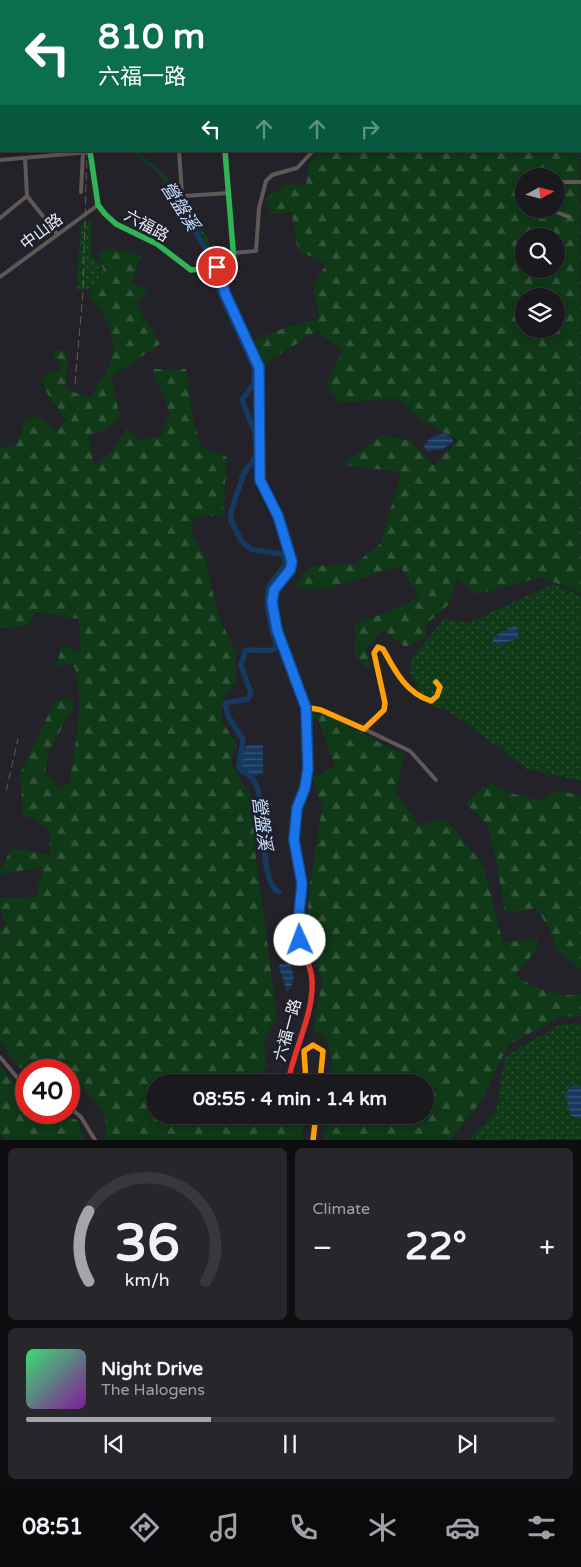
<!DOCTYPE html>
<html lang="en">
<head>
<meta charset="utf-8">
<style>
  body { margin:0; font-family:"Varela Round","Noto Sans TC",sans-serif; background:#27272b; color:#f1f3f6; height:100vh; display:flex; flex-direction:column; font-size:19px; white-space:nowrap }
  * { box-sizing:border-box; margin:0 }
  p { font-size:16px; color:#9fa1a4 }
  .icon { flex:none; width:28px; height:28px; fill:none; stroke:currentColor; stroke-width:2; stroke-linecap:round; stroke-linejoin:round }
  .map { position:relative; height:1140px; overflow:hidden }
  .panel { display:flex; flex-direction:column; gap:8px; padding:8px; background:#0e0e10; flex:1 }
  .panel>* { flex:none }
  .banner { position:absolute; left:0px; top:0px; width:581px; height:152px; box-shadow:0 2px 8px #0003,0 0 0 1px #38383c; background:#0b6e4f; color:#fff; overflow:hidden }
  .needle { width:32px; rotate:83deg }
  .tools { position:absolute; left:515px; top:168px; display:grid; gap:10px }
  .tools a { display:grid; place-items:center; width:50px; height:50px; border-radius:50%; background:#1a1a1e; box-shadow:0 2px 8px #0003,0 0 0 1px #38383c; font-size:25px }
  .speed { position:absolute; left:15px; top:1059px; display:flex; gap:10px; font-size:25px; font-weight:700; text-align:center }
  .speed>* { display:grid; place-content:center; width:65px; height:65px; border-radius:50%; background:#1a1a1e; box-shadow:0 2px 8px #0003,0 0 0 1px #38383c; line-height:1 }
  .speed .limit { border:8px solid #d22; background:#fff; color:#111 }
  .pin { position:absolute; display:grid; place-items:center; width:42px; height:42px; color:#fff; margin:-21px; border:2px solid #fff; border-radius:50%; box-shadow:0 1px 5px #0007 }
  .me { position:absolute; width:55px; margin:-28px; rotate:358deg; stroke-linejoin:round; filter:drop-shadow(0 0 4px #0008) }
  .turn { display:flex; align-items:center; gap:18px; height:105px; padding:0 15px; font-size:22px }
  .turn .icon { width:65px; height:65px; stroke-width:2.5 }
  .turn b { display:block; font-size:35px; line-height:42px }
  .lanes { display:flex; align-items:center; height:48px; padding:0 15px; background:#0003; justify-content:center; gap:25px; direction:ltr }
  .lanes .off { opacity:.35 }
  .big { font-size:38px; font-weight:800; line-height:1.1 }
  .panel .widget { flex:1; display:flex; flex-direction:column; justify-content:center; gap:8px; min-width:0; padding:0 18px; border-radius:8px; background:#27272b }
  .panel .dial { align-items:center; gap:0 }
  .dial svg { height:130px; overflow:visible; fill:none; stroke:#38383c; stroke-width:7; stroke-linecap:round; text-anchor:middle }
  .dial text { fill:#f1f3f6; stroke:none }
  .song { display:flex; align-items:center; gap:15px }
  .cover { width:60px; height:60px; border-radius:8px; background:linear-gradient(135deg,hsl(140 70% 55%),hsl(290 70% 35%)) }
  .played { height:5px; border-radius:2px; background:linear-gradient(90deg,#a3a4ac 35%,#38383c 35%) }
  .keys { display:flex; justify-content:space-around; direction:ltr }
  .heat { display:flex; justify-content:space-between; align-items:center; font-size:28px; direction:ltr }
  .panel .tiles { flex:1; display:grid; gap:8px; grid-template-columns:1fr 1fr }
  .widget:last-child { grid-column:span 2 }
  .trip { position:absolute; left:146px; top:1074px; width:288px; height:50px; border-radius:25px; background:#1a1a1e; box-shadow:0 2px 8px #0003,0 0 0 1px #38383c; font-weight:800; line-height:50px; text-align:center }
  .dock { display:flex; height:80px; justify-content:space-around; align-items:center; background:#0a0a0c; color:#9fa1a4 }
  .dock .icon { width:35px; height:35px }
  .dock .selected { color:#a3a4ac }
  .dock b { font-size:22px; color:#f1f3f6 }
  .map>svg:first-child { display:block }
  .green { fill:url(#green-dots) }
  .forest { fill:url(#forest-firs); fill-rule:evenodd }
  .water { fill:url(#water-rules) }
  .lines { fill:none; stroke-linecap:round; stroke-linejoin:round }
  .stream { stroke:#173960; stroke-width:1 }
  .river { stroke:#173960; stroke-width:5.5 }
  .street { stroke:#605857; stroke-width:4 }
  .fast { stroke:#30b455; stroke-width:5.5 }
  .slow { stroke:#ff9f0a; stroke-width:5.5 }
  .jam { stroke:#e5322d; stroke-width:5.5 }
  .rail { stroke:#5f5c5f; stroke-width:1; stroke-dasharray:8 4; stroke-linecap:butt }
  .route-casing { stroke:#114b97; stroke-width:12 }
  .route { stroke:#1a73e8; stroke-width:9 }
  .labels { text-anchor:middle; stroke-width:5; stroke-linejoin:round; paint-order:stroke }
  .street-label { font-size:16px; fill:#e9eaf3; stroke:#1e1f2c }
  .water-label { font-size:18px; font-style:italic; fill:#c9e0fd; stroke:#1e1f2c }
</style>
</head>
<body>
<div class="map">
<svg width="581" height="1140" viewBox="0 0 581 1140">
  <defs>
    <pattern id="green-dots" width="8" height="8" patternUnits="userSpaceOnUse" patternTransform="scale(1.25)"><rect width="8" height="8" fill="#0f3917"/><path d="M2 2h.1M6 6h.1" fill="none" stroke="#325639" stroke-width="1.8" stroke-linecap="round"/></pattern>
    <pattern id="forest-firs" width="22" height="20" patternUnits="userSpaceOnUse" patternTransform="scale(1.25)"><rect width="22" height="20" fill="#0f3917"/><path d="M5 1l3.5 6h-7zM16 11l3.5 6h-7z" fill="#325639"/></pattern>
    <pattern id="water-rules" width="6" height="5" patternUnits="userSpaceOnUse" patternTransform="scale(1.25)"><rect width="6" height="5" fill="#173960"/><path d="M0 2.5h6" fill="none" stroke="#395677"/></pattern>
  </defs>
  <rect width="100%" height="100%" fill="#222228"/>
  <!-- green -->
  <path class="green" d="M132 151H138L166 176 207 238 216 257 211 259 160 174Z
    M91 219V257L101 263 103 273 93 290 77 289 80 226Z
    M553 584 581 596V781L527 769 449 711 429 705 409 672 413 656 444 619 468 623Z
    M581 1023V1139L468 1140 496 1112 505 1056 559 1025Z"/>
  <!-- forest -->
  <path class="forest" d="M580 13 581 593 541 577 476 594 457 579 448 605 426 624V637L405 647 383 629 366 649 371 672 355 655V624L393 610 419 597 400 566 327 589 294 588 310 566 355 564 380 544 402 472 342 465 382 435 411 441 434 466 458 440 422 421 397 398 338 403 326 384 342 351 317 331 264 364 254 340 290 326 319 319 313 286 327 263 298 251 291 212 270 214 266 198 287 184 306 186 309 164 318 151H580ZM524 176H556V209H524ZM524 236H556V269H524ZM524 296H556V329H524Z
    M113 248 141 256 132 282 148 290 137 305 160 344 111 377 120 417 109 428 88 436 94 465 110 454 127 428 139 440 159 437 170 414 152 369H186L192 416 202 448 227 457 223 515 193 517 192 535 205 557 217 612 236 654V682L223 698 221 720 237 745 230 761 252 800 256 859 277 1016 264 1041 266 1065 258 1082H155V1115H303L302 1139H106L105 1115 76 1077 69 1076V1070H27L17 1066 0 1040V932L6 925 0 909V898L36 897 43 867 0 874V870L12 848 51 855 48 828 23 815 20 774 55 701 72 698 73 708 49 751 45 772 60 788 69 784C74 750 87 695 73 664L56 667 62 645 80 652 79 619 35 612 27 626 0 628V448L17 444 25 420 37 416 58 431 65 420C59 406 47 397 42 382L48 371 58 373 61 363 54 356V351L63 350 68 360 65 389 90 398C97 385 109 370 112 356 116 335 106 310 88 298L104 273 98 251Z
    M311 711 327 715 404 755 396 792 418 825 445 819 481 862 490 890 503 943 538 938 537 949 515 975C531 987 562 999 581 994V1016L560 1017 508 1045 481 1102 451 1139H324L326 1115H425V1082H330L332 1064 327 1039 313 1030 322 981 306 929 310 884 322 808 313 778 335 766 318 719H310Z
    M491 783 511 793 539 801C556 790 561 787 579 798L581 795V969L558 952 549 928 536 908 505 913 497 865 486 823 466 804 479 790Z
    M0 1067 26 1095V1112L54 1113 77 1120 85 1139H5L0 1134Z"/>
  <!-- water -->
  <path class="water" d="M444 434 451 437 453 442 443 449 426 451 424 446C429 437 434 435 444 434Z
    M515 625 519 632 517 637 503 645 493 643V637Z
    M247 745H263V773L255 776 242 769 241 758Z
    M289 963C295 973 296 983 287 991L279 967 280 964Z
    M577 1085 581 1087V1118L578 1119 571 1116 565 1094 572 1086Z"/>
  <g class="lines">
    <!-- stream -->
    <path class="stream" d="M140 1 142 0
      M329 1 331 0
      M132 151 160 174 182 210"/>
    <!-- river -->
    <path class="river" d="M182 210 211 258 218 288 253 365C257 385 252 385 242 400L255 433 256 456 243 475 231 512V521L242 542 251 549 282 554 286 563C282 571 274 577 270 585 263 603 271 626 276 644L275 649C265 653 255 648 245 651L241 665 251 693 248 699 225 703 228 716 243 740 239 768C244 773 250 775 254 781 269 804 257 882 279 892"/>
    <!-- street -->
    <path class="street" d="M416 0 417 1
      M179 151 182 193 184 196 229 193
      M0 160 90 152
      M556 182H581
      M81 192 83 153
      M27 196 57 234
      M549 209 569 217
      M0 218 27 196 25 158
      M233 253 256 251 259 208 266 181 272 175 297 168 313 151
      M0 277 98 205
      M364 729 410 751 436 780
      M0 1057 26 1088
      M69 1107 81 1117 95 1140"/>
    <!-- fast -->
    <path class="fast" d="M90 151 98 205 105 214 116 224 157 244 191 270 232 265 234 261 225 151
      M217 267 225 293 259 367 261 480 277 516 292 565 279 583"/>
    <!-- slow -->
    <path class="slow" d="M10 0 11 1
      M279 583 274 590 273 602 277 630 305 707 308 768 305 788 297 807 294 849 302 883 299 924
      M305 707 321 710 364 729 384 710 385 703 374 653 378 647 383 649C395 671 406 693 431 701L437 696 440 687 436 682
      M306 1082 304 1051 313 1045 323 1051 320 1082
      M313 1140 316 1115"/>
    <!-- jam -->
    <path class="jam" d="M252 1 254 0
      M288 1082C294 1049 314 1014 312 980 311 961 297 944 299 924"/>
    <!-- rail -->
    <path class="rail" d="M85 0V1
      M75 384 83 292 87 151
      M6 791 18 739"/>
  </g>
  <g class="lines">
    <!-- route casing -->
    <g class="route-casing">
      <path id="route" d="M217 267 225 293 259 367 260 480 278 516 292 562 290 570 274 590 272 602 277 630 306 708 308 768 305 788 297 808 294 840 302 884 299 913 300 940"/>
    </g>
    <!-- route -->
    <use href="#route" class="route"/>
  </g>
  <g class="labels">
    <!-- street labels -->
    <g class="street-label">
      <text transform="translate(147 225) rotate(29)" y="6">六福路</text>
      <text transform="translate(41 231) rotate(-37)" y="6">中山路</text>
      <text transform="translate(287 1030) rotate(-75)" y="6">六福一路</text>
    </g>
    <!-- water labels -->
    <g class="water-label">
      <text transform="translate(180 206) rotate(58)" y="6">營盤溪</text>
      <text transform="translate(262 823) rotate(83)" y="6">營盤溪</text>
    </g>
  </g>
</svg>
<div class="tools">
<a><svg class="needle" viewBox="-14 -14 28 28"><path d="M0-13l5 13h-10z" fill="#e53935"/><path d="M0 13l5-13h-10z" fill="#9fa1a4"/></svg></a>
<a><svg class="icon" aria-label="search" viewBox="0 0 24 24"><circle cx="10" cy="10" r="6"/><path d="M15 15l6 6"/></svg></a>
<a><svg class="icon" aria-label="layers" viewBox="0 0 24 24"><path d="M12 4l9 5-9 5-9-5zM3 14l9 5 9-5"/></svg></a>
</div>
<div class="speed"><div class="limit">40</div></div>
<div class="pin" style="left:217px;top:267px;background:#d93025"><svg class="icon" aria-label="arrive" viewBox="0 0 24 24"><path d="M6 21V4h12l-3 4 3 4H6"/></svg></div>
<svg class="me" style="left:300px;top:940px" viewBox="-20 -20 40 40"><circle r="19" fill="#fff"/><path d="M0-13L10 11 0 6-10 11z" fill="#1a73e8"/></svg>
<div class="trip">08:55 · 4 min · 1.4 km</div>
<div class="banner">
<div class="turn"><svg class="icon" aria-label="left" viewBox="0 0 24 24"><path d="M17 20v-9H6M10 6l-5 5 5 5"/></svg><div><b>810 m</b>六福一路</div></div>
<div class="lanes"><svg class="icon" aria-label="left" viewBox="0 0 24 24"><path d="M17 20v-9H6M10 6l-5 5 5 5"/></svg><svg class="icon off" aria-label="ahead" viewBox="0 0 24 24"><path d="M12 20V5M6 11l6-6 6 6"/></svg><svg class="icon off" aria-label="ahead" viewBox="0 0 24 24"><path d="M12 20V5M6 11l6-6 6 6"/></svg><svg class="icon off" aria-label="right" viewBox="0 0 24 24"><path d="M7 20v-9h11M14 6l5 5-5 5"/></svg></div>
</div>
</div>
<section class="panel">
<div class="tiles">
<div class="widget dial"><svg viewBox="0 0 100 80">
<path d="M14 69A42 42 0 1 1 86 69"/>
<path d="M14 69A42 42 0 0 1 14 26" stroke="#a3a4ac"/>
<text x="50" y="56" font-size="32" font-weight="700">36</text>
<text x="50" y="72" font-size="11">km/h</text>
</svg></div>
<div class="widget"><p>Climate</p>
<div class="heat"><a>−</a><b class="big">22°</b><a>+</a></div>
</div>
<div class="widget">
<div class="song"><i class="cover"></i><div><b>Night Drive</b><p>The Halogens</p></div></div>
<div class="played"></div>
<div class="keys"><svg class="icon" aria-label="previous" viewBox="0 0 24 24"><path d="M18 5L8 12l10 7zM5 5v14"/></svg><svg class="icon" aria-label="pause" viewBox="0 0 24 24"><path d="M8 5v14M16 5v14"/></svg><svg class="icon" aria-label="next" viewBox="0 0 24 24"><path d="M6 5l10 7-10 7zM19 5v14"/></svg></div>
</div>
</div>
</section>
<nav class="dock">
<b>08:51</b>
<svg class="icon selected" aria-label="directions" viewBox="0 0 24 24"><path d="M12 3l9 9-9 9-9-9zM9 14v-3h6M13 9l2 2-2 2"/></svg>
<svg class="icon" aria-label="music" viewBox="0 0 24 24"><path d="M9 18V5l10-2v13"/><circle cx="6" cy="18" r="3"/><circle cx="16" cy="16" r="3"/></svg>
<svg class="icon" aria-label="phone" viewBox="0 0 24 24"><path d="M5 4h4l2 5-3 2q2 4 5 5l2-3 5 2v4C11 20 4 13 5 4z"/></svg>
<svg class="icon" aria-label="climate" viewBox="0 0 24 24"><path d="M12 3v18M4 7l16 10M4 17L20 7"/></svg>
<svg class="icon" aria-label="car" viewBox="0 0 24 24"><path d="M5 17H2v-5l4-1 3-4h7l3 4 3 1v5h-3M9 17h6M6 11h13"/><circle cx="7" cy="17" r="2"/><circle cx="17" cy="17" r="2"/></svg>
<svg class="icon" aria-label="filters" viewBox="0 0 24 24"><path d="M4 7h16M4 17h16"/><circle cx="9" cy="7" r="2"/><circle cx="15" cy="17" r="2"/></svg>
</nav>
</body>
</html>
